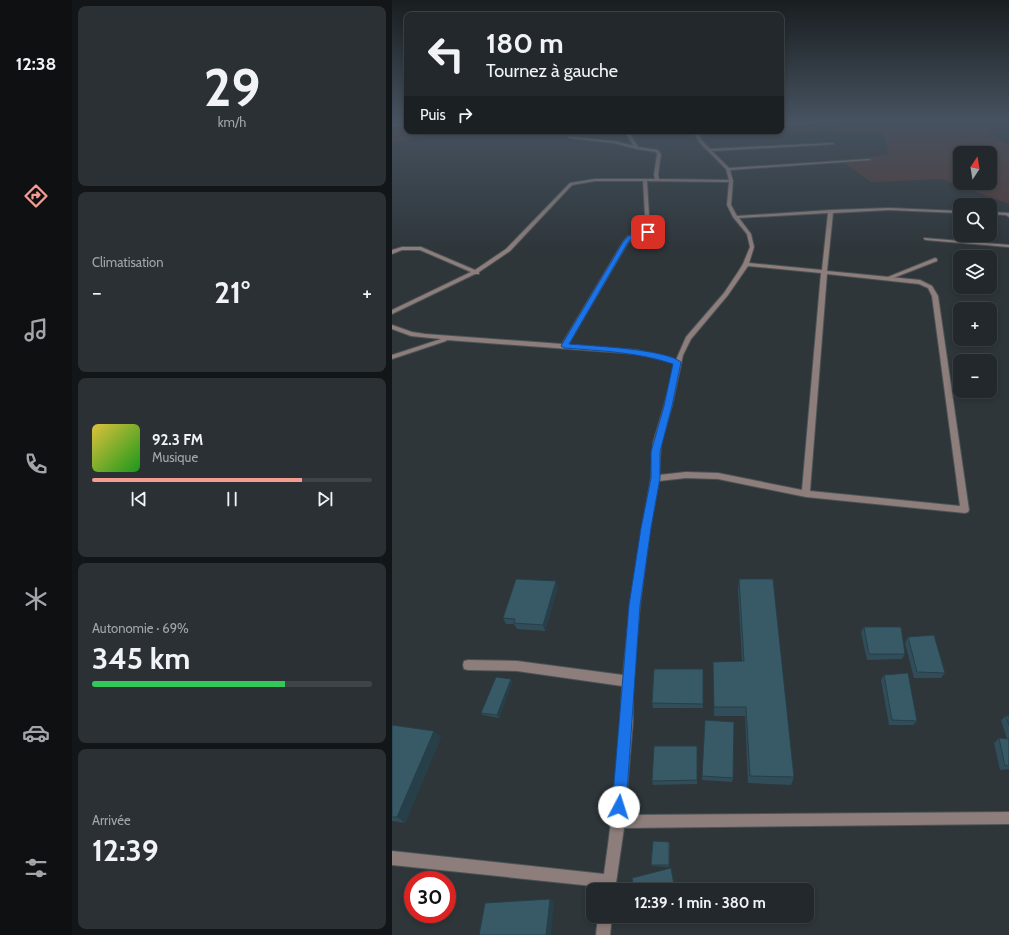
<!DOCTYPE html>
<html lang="fr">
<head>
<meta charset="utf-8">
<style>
  body { margin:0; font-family:Cabin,sans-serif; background:#2a3034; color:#f1f3f6; height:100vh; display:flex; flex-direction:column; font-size:15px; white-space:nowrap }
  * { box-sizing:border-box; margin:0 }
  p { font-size:13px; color:#a2a6a9 }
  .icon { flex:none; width:22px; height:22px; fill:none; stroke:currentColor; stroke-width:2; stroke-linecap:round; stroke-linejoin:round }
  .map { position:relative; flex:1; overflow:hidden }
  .details { display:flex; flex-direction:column; gap:6px; padding:6px; background:#131618; width:320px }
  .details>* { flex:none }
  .guide { position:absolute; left:12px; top:12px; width:380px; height:122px; border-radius:8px; box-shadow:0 2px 6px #0003,0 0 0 1px #3f4448; background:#22282c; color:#f1f3f6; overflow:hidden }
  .needle { width:26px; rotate:12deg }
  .fabs { position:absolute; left:561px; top:146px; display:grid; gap:8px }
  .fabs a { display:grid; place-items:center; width:44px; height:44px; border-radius:8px; background:#22282c; box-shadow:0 2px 6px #0003,0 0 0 1px #3f4448; font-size:20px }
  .speed { position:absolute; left:12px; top:871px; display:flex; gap:8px; font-size:20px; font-weight:700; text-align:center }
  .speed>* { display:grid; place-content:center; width:52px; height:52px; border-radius:50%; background:#22282c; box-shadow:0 2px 6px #0003,0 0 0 1px #3f4448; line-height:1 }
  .speed .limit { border:6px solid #d22; background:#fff; color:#111 }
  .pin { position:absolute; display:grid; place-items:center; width:34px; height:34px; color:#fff; margin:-17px; border-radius:8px; box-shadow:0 2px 6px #0006 }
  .me { position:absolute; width:44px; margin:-22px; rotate:5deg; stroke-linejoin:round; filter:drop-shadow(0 0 3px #0008) }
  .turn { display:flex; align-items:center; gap:14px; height:84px; padding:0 16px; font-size:18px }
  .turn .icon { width:52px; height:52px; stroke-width:2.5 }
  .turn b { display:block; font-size:28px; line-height:34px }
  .then { display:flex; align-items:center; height:38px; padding:0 16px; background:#0003; gap:8px; font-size:15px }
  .big { font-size:30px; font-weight:800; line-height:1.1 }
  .details .tile { flex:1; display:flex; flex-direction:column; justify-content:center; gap:6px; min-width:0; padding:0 14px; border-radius:8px; background:#2a3034 }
  .details .dial { align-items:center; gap:0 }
  .dial b { font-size:52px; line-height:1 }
  .song { display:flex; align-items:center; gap:12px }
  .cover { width:48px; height:48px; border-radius:6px; background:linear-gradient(135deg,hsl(50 70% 55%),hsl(120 70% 35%)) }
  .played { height:4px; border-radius:2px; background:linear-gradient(90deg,#f59c92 75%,#3f4448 75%) }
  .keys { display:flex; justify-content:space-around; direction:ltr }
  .heat { display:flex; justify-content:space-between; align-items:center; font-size:22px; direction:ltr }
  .charge { height:6px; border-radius:3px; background:linear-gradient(90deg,#34c759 69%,#3f4448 0) }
  .trip { position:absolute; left:194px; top:883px; width:228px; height:40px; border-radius:8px; background:#22282c; box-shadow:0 2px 6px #0003,0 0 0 1px #3f4448; font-weight:800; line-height:40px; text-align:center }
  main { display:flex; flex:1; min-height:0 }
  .dock { display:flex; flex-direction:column; width:72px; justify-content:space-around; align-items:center; background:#0e1012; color:#a2a6a9 }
  .dock .icon { width:28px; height:28px }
  .dock .active { color:#f59c92 }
  .dock b { font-size:18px; color:#f1f3f6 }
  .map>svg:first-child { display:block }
  .green { fill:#533a37; fill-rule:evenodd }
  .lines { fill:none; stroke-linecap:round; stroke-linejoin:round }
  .service-casing { stroke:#4b5356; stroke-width:2 }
  .minor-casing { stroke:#4b5356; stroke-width:2 }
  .service { fill:#8d7d7b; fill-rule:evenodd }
  .minor { fill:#8d7d7b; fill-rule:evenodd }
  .wall { fill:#304d59 }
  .shaded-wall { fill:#273f48 }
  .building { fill:#385a67; stroke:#273f48 }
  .route { fill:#1a73e8; stroke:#114b97 }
</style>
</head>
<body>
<main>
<nav class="dock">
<b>12:38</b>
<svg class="icon active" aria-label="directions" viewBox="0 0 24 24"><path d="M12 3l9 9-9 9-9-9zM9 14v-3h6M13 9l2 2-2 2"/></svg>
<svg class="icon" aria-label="music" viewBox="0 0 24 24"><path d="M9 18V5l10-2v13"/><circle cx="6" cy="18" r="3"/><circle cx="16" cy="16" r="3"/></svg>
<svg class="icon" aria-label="phone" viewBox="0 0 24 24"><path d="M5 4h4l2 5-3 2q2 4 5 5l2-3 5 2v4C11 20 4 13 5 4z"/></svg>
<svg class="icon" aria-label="climate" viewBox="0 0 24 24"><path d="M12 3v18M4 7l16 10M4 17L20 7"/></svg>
<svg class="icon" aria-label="car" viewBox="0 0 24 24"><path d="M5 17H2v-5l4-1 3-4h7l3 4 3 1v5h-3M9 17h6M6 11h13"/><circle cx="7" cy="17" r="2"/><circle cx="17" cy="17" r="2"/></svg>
<svg class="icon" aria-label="filters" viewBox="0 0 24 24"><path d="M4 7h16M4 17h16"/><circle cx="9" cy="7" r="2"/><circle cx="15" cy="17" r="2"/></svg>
</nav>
<section class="details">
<div class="tile dial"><b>29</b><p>km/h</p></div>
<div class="tile"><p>Climatisation</p>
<div class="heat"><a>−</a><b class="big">21°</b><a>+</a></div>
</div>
<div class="tile">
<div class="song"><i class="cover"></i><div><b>92.3 FM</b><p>Musique</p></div></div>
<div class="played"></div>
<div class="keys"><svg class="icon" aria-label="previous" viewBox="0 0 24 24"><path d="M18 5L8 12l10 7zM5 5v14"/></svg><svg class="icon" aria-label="pause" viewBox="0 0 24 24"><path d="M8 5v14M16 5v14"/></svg><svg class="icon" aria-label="next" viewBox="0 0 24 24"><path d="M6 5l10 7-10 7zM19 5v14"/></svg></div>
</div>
<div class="tile"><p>Autonomie · 69%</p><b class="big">345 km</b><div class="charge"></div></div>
<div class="tile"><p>Arrivée</p><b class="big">12:39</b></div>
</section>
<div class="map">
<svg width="617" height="935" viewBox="0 0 617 935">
  <rect width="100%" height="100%" fill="#2e363a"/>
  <!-- green -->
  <path class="green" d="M0 119H15V131H51L0 144V132L3 130 2 124H0Z
    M389 119H604L612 126 594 134 617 144V204L550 179 479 182 451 162 496 154 492 132 389 131ZM568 153H598V183H568Z"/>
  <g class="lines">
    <!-- service casing -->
    <g class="service-casing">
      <path id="service" d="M543 258 545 259V261L496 280 491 279Z"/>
    </g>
    <!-- minor casing -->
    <g class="minor-casing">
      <path id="minor" d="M474 119 473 121 389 125V123Z
        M0 124H13L15 125 0 126Z
        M232 131H236L246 147 266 150 269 154 266 175 267 179 337 180 334 169 309 144 300 131H304L311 142 318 149 440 143 442 144 320 151 337 168 477 159 479 160 338 170 341 181 339 205 345 216 439 210 497 208 568 211V213L497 210 441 213 435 271 528 280 540 286 546 296 577 510 576 512 573 513 414 497 326 479 294 478 267 481 258 528 248 605 241 681V721L233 815 617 812V824L232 828 223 890H209L210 887 0 865V851L212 874C221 811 228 749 230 686L125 671 76 670 72 669 71 665 72 661 76 660 125 661 231 675 238 605 250 528 259 478 261 443 272 406 283 363 245 354 55 340 54 341 0 359V355L49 339 19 336 0 329V325L20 332 33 334 170 344 231 242 236 236 254 232 251 181H203L180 185 118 251 87 272V274H83L0 314V310L79 272 28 250H10L0 254V250L10 247H29L83 270 114 249 178 183 203 179H263L262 175 265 154 264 152 245 149 222 143 176 138 178 137 222 141 242 146ZM255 181 337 182 335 205 341 217 355 234 358 247 351 264 346 272 332 293 294 337 284 360 245 350 176 345 235 244 240 238 258 233ZM436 213 430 270 357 263 362 247 359 234 347 218ZM356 266 429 273 410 490 326 473 294 472 267 475 269 443 280 406 291 355 299 339 336 295ZM435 274 527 284 536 288 540 296 568 506 418 491Z
        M598 212 617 213V217L614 215 598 214Z
        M532 238 617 245V247L534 240 532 239Z
        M206 916H220L218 935H204Z"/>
    </g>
    <!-- service -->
    <use href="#service" class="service"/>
    <!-- minor -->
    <use href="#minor" class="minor"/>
  </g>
  <!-- wall -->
  <path class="wall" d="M347 579 402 777 399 785 356 783 353 716H322L321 662 350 661 346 590Z
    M166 587 153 631 125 629 122 624H114L111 618Z
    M472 627 513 654 510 659 475 660 469 632Z
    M516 637 553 673 549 678H522L513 643Z
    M311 669V708H261L260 703Z
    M492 675 525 721 521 725H497L489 680Z
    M119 679 120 682 107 718 91 715 89 713Z
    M614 716H617V769L608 770 602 743 607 738 615 739 609 720Z
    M0 725 49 737 13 823 0 821Z
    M305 746V784L261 785 260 781Z
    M310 776 341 778 340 782 310 780Z
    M278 843 277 867 260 866 259 865Z"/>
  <!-- shaded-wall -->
  <path class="shaded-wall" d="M164 581 166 587 153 631 151 625Z
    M119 679 120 682 107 718 105 715Z
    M42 731 49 737 13 823 5 817Z
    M158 899 162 902 159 935H154Z
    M254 916H262L246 920 245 918Z"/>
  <!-- building -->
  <path class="building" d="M124 579 164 581 151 625 122 623 123 619 111 618Z
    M347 579H381L402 777 358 776 354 707H322L321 662 352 661Z
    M472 627H509L513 654H477Z
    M542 635 553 673 525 672 516 637Z
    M262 669H311V704L260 703Z
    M516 673 525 721 500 720 492 675Z
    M104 677 119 679 105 715 89 713Z
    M614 716H617V725Z
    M313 720 342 722 341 778 310 776Z
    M0 725 42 731 5 817H0Z
    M607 738 617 739V765L613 766Z
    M262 746H305V780L260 781Z
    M261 841 277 842V865H259Z
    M279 868 283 890H242L240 878Z
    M158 899 154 935H87L93 903Z
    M245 916H254L245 918Z"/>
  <!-- sky -->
  <linearGradient id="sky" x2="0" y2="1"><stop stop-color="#191e20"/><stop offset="0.48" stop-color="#465260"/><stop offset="1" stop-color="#465260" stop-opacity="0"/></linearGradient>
  <rect width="617" height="250" fill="url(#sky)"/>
  <!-- route -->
  <path class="route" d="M256 231H258V234L239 239 235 244 177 344C200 346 273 349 289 362L280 406 268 452V478L259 528 248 605 234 807 232 812 227 815 222 812 220 807 237 605 249 528 259 478V452L272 406 281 364C246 352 209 351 172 348L169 346 231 242 236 236Z"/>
</svg>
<div class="fabs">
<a><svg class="needle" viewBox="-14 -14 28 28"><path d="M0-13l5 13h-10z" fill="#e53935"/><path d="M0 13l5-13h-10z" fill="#a2a6a9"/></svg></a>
<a><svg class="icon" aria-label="search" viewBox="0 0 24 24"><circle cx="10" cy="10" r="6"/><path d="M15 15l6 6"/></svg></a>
<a><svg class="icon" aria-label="layers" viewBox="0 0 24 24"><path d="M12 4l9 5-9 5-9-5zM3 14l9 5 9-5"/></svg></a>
<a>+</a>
<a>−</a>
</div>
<div class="speed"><div class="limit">30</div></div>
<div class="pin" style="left:256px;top:232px;background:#d93025"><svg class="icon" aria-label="arrive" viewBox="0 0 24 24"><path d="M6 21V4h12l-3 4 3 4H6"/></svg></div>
<svg class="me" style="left:227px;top:807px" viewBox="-20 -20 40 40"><circle r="19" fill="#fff"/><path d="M0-13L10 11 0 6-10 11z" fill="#1a73e8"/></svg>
<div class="trip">12:39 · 1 min · 380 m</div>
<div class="guide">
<div class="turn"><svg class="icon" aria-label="left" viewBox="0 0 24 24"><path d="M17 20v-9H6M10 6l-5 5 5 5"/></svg><div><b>180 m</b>Tournez à gauche</div></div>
<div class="then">Puis<svg class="icon" aria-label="right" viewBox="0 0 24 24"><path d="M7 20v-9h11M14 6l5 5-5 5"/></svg></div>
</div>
</div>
</main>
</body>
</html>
